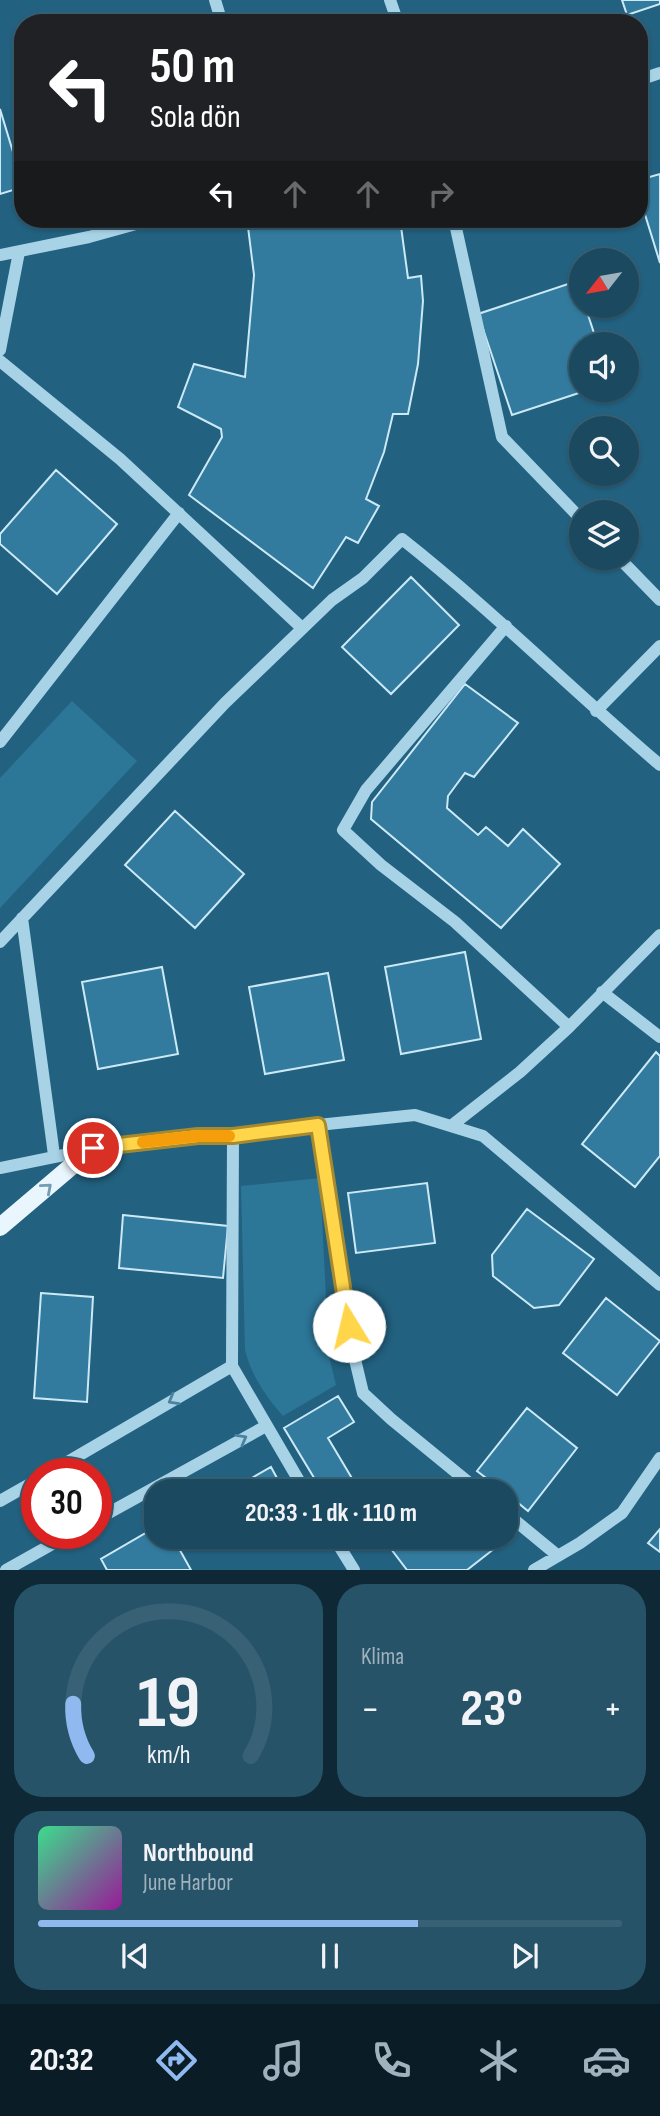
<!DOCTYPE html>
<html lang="tr">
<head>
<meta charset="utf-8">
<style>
  body { margin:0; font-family:"Sofia Sans Condensed",sans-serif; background:#275369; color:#f1f3f6; height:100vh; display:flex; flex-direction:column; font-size:26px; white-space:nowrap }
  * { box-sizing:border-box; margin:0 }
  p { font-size:23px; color:#9fb2bd }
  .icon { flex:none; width:38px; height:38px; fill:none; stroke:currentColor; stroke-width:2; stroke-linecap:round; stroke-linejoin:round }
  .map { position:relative; height:1570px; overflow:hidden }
  .drawer { display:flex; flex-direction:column; gap:14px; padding:14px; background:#0e2835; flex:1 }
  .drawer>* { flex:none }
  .banner { position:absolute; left:14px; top:14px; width:634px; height:214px; border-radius:28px; box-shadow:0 2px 5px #0004,0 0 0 2px #386175; background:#202124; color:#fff; overflow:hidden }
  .needle { width:46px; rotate:239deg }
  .buttons { position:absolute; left:569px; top:248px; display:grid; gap:14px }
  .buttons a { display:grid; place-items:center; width:70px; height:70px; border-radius:50%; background:#1a4960; box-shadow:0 2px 5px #0004,0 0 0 2px #386175; font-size:35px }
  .speed { position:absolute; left:21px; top:1458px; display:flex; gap:14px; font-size:35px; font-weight:700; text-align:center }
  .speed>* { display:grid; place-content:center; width:91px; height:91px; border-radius:50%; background:#1a4960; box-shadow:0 2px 5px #0004,0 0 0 2px #386175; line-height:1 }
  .speed .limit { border:10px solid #d22; background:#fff; color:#111 }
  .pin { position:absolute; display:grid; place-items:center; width:60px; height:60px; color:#fff; margin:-30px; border:4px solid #fff; border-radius:50%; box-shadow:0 2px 7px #0007 }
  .me { position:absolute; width:77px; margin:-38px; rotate:351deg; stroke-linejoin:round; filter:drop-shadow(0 0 5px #0008) }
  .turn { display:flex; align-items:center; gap:24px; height:147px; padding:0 21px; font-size:32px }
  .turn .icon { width:91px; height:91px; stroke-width:2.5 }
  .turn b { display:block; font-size:49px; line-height:60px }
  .lanes { display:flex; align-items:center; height:66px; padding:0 21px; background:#0003; justify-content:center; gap:35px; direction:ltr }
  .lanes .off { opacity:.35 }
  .big { font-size:52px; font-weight:700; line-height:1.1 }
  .drawer .card { flex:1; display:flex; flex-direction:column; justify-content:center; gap:10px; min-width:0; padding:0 24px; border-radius:28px; background:#275369 }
  .drawer .dial { align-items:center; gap:0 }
  .dial svg { height:182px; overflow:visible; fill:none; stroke:#386175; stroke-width:7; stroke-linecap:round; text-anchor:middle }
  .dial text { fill:#f1f3f6; stroke:none }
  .song { display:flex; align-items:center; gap:21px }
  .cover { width:84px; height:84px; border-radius:10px; background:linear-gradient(135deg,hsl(150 70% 55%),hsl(300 70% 35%)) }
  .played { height:7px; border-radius:4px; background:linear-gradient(90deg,#90b9f0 65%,#386175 65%) }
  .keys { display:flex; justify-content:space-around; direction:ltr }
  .heat { display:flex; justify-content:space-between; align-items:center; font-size:38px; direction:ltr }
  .drawer .tiles { flex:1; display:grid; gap:14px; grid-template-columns:1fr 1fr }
  .card:last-child { grid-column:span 2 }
  .trip { position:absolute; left:144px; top:1479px; width:374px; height:70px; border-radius:28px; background:#1a4960; box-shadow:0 2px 5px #0004,0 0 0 2px #386175; font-weight:700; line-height:70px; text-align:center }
  .tab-bar { display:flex; height:112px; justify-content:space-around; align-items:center; background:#0a1d26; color:#9fb2bd }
  .tab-bar .icon { width:49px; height:49px }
  .tab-bar .active { color:#90b9f0 }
  .tab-bar b { font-size:32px; color:#f1f3f6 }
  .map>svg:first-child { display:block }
  .green { fill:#2c7698 }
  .building { fill:#327b9e; stroke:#cce9f6; stroke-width:2 }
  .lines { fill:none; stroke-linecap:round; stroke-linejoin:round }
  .minor { stroke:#a8d3e7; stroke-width:12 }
  .major { stroke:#eaf6fd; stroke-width:18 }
  .oneway { stroke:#729db2 }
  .oneway2 { stroke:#4a839f }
  .route-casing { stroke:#a68a30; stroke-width:18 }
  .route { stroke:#ffd54a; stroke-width:12 }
  .slow { stroke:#f59e0b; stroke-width:12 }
</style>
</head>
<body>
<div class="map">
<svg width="660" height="1570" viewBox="0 0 660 1570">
  <rect width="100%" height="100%" fill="#226180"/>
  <!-- green -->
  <path class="green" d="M72 701 137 761 0 908V778Z
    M320 1178 329 1356 336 1385 283 1416C266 1397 251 1375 245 1350L241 1186Z"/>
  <!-- building -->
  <path class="building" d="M622 0H660V4L627 15Z
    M0 109 23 185V187L0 194Z
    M660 174V263L639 195V180Z
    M247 219H400L408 278 421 276 423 301 418 364 408 414H393L384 452 366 499 379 506 358 543 346 537 313 588 189 495 222 437 221 429 178 407 194 364 245 377 254 275Z
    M577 281 581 294V306H585L598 345H581V390H588L512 415 478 314Z
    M56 470 117 524 57 594 0 544V534Z
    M411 577 459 625 391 694 342 647Z
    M465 684 518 723 474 777 465 773 448 796 447 808 478 835 486 827 508 846 523 829 560 864 501 928 371 819 372 802Z
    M175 811 244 874 195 928 125 865Z
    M465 952 481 1039 401 1054 385 967Z
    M162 967 178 1054 98 1069 82 982Z
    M328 973 344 1060 265 1074 249 987Z
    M656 1052 660 1056V1156L635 1187 582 1144Z
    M427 1183 435 1243 356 1253 348 1193Z
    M527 1209 594 1259 559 1305 534 1308 493 1276 492 1255Z
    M123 1215 228 1226 223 1278 119 1268Z
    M41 1293 93 1297 87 1402 34 1398Z
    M606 1298 660 1341 617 1395 563 1353Z
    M338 1396 354 1422 328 1438 359 1490 357 1491H322L284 1428Z
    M527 1408 577 1448 528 1511 506 1493V1491H503L477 1471Z
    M271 1467 284 1491H229Z
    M456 1479 465 1491H441Z
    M156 1527V1536H172L191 1570H107L101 1559Z
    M660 1529V1552L648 1543Z
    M233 1536H263L241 1549Z
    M501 1536 504 1541 467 1570H407L382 1537Z"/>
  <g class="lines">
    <!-- minor -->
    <path class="minor" d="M215 0 222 23
      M390 0 398 23
      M639 80 660 73
      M454 219 502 437 581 519
      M0 255 89 237 154 219
      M0 350 19 252
      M0 361 120 459 302 628
      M619 558 660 600
      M506 626 366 790 343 830 381 865 455 922 569 1027
      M596 711 660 646
      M0 742 179 513
      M22 918 54 1155
      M0 942 225 703 332 600 363 578 402 539C492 610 573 691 660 765
      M602 992 660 1037
      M318 1125 353 1351 363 1393 391 1419 479 1491
      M451 1126 520 1072 569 1027 660 935
      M233 1136 232 1366 305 1491
      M0 1168 108 1146 198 1136H233L318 1125 415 1115 483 1136 660 1285
      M47 1474 232 1366
      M0 1501 37 1480
      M506 1513 557 1555
      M96 1520 266 1426
      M333 1536 354 1570
      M6 1570 72 1533
      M534 1570 580 1543 622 1513 660 1458"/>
    <!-- major -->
    <path class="major" d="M0 1227 93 1148"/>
  </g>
  <!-- one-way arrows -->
  <defs><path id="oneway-chevron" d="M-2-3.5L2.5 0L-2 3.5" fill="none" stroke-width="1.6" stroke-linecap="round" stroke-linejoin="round" transform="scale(1.75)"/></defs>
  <use class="oneway" href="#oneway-chevron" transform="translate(47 1188) rotate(-41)"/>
  <g class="oneway2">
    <use href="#oneway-chevron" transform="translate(173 1400) rotate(150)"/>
    <use href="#oneway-chevron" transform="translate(242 1439) rotate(-29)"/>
  </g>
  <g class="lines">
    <!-- route casing -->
    <g class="route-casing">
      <path id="route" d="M93 1148 198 1136H233L318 1125 349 1326"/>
    </g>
    <!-- route -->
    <use href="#route" class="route"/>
    <!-- slow -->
    <path class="slow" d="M143 1142 198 1136H229"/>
  </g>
</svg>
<div class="buttons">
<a><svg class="needle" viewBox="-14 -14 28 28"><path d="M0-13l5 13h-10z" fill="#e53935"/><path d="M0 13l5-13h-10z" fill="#9fb2bd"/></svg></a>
<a><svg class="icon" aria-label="sound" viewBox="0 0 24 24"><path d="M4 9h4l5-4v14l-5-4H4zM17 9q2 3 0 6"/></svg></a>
<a><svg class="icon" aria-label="search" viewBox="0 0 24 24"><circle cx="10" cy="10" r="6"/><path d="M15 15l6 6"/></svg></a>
<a><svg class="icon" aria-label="layers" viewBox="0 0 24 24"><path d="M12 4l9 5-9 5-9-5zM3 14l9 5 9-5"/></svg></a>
</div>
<div class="speed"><div class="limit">30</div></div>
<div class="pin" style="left:93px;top:1148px;background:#d93025"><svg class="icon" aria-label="arrive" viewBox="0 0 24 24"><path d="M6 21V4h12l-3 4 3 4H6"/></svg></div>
<svg class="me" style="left:349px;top:1326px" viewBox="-20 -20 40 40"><circle r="19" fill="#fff"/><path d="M0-13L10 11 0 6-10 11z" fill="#ffd54a"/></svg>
<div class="trip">20:33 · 1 dk · 110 m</div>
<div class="banner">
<div class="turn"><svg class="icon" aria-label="left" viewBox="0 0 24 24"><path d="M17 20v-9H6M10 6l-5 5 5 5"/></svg><div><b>50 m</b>Sola dön</div></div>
<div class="lanes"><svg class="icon" aria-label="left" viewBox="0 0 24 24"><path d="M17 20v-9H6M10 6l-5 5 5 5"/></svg><svg class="icon off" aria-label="ahead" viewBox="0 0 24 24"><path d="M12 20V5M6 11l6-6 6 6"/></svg><svg class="icon off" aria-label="ahead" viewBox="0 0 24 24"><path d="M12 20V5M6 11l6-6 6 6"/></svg><svg class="icon off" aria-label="right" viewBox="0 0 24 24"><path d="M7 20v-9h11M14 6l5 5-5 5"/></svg></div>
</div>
</div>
<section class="drawer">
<div class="tiles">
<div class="card dial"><svg viewBox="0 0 100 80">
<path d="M14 69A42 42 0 1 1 86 69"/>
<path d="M14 69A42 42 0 0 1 8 46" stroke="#90b9f0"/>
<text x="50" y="56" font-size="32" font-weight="700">19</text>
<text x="50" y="72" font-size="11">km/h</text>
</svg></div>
<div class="card"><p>Klima</p>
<div class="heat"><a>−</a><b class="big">23°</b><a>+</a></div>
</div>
<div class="card">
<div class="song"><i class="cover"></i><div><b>Northbound</b><p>June Harbor</p></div></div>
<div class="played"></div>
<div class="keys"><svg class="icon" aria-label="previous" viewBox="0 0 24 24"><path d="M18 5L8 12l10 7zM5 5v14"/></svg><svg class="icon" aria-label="pause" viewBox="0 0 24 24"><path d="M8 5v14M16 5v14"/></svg><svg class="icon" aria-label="next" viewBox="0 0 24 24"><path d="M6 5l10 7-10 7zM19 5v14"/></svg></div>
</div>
</div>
</section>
<nav class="tab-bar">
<b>20:32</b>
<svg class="icon active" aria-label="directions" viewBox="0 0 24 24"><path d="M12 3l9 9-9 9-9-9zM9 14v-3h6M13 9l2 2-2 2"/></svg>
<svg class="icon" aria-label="music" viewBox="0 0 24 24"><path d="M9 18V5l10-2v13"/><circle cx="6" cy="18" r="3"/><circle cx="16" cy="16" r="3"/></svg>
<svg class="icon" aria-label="phone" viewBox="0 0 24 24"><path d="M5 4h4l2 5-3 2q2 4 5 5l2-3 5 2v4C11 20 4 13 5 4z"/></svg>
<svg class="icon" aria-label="climate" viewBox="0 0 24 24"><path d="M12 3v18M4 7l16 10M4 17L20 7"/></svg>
<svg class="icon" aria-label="car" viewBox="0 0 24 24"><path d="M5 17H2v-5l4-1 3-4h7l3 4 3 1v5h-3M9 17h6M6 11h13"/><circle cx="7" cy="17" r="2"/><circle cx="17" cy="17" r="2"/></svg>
</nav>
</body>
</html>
